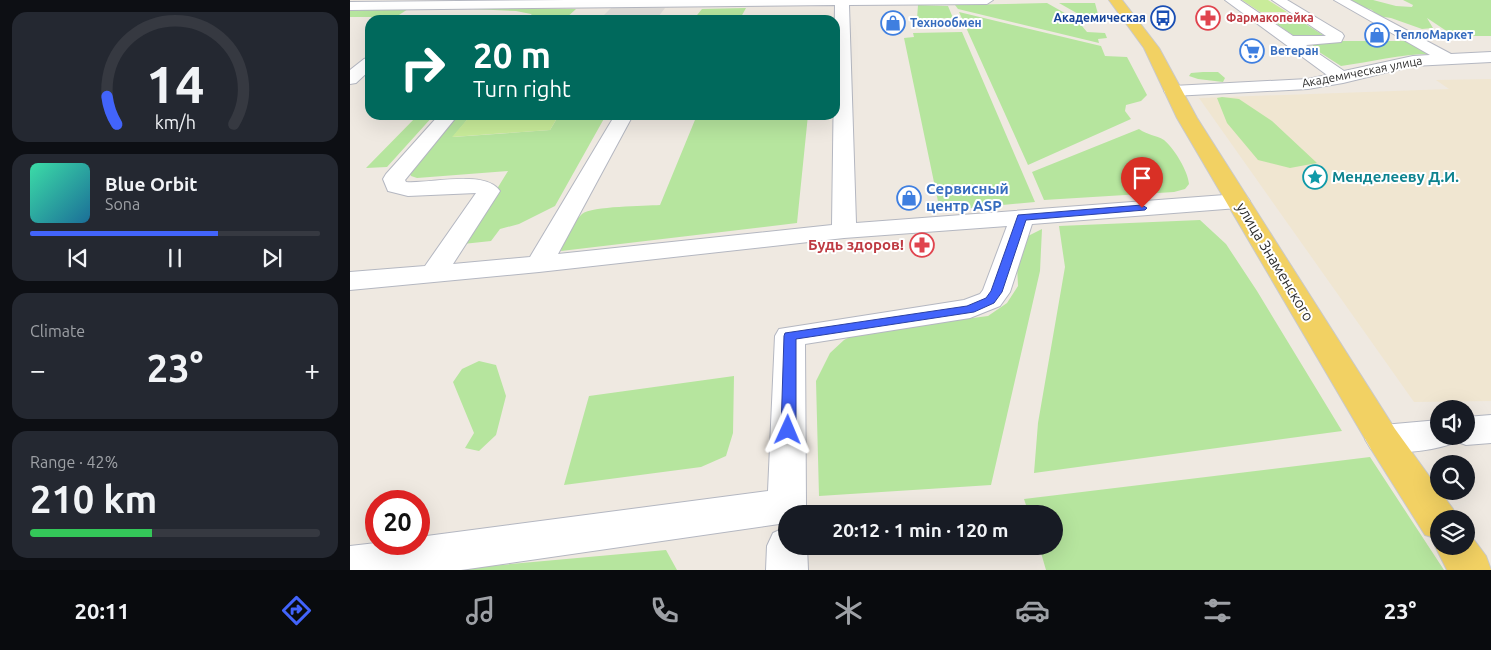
<!DOCTYPE html>
<html lang="en">
<head>
<meta charset="utf-8">
<style>
  body { margin:0; font-family:Ubuntu,sans-serif; background:#242831; color:#f1f3f6; height:100vh; display:flex; flex-direction:column; font-size:19px; white-space:nowrap }
  * { box-sizing:border-box; margin:0 }
  p { font-size:16px; color:#9ea1a6 }
  .icon { flex:none; width:28px; height:28px; fill:none; stroke:currentColor; stroke-width:2; stroke-linecap:round; stroke-linejoin:round }
  .map { position:relative; flex:1; overflow:hidden }
  .sheet { display:flex; flex-direction:column; gap:12px; padding:12px; background:#0d0f14; width:350px }
  .sheet>* { flex:none }
  .top-card { position:absolute; left:15px; top:15px; width:475px; height:105px; border-radius:15px; box-shadow:0 5px 20px #0002; background:#00695c; color:#fff; overflow:hidden }
  .fabs { position:absolute; left:1080px; top:400px; display:grid; gap:10px }
  .fabs a { display:grid; place-items:center; width:45px; height:45px; border-radius:50%; background:#171b24; box-shadow:0 5px 20px #0002; font-size:25px }
  .speed { position:absolute; left:15px; top:490px; display:flex; gap:10px; font-size:25px; font-weight:700; text-align:center }
  .speed>* { display:grid; place-content:center; width:65px; height:65px; border-radius:50%; background:#171b24; box-shadow:0 5px 20px #0002; line-height:1 }
  .speed .limit { border:8px solid #d22; background:#fff; color:#111 }
  .pin { position:absolute; display:grid; place-items:center; width:42px; height:42px; color:#fff; margin:-51px -21px; border-radius:50% 50% 50% 0; rotate:-45deg; box-shadow:0 0 5px #0007 }
  .pin .icon { rotate:45deg }
  .me { position:absolute; width:55px; margin:-28px; rotate:1deg; stroke-linejoin:round; filter:drop-shadow(0 0 4px #0008) }
  .turn { display:flex; align-items:center; gap:18px; height:105px; padding:0 25px; font-size:22px }
  .turn .icon { width:65px; height:65px; stroke-width:2.5 }
  .turn b { display:block; font-size:35px; line-height:42px }
  .big { font-size:38px; font-weight:600; line-height:1.1 }
  .sheet .widget { flex:1; display:flex; flex-direction:column; justify-content:center; gap:8px; min-width:0; padding:0 18px; border-radius:15px; background:#242831 }
  .sheet .dial { align-items:center; gap:0 }
  .dial svg { height:130px; overflow:visible; fill:none; stroke:#363941; stroke-width:7; stroke-linecap:round; text-anchor:middle }
  .dial text { fill:#f1f3f6; stroke:none }
  .song { display:flex; align-items:center; gap:15px }
  .cover { width:60px; height:60px; border-radius:8px; background:linear-gradient(135deg,hsl(160 70% 55%),hsl(200 70% 35%)) }
  .played { height:5px; border-radius:2px; background:linear-gradient(90deg,#4264fb 65%,#363941 65%) }
  .keys { display:flex; justify-content:space-around; direction:ltr }
  .heat { display:flex; justify-content:space-between; align-items:center; font-size:28px; direction:ltr }
  .charge { height:8px; border-radius:4px; background:linear-gradient(90deg,#34c759 42%,#363941 0) }
  .trip { position:absolute; left:428px; top:505px; width:285px; height:50px; border-radius:25px; background:#171b24; box-shadow:0 5px 20px #0002; font-weight:600; line-height:50px; text-align:center }
  .menu { display:flex; height:80px; justify-content:space-around; align-items:center; background:#090b0e; color:#9ea1a6 }
  .menu .icon { width:35px; height:35px }
  .menu .active { color:#4264fb }
  .menu b { font-size:22px; color:#f1f3f6 }
  main { display:flex; flex:1; min-height:0 }
  .map>svg:first-child { display:block }
  .education { fill:#f0e6d1 }
  .green { fill:#b6e59e }
  .pitch { fill:#c9ec9a }
  .plaza { fill:#dfdcd8 }
  .lines { fill:none; stroke-linecap:round; stroke-linejoin:round }
  .minor-casing { stroke:#b4b7c1; stroke-width:2 }
  .major-casing { stroke:#c9c9c9; stroke-width:2 }
  .minor { fill:#fff; fill-rule:evenodd }
  .major { fill:#f2d163; fill-rule:evenodd }
  .route { fill:#4264fb; stroke:#2b41a3 }
  .labels { text-anchor:middle; stroke-width:4; stroke-linejoin:round; paint-order:stroke }
  .far-transit-label { font-size:12px; font-weight:bold; fill:#164399; stroke:#fff; text-anchor:end }
  .far-health-label { font-size:12px; font-weight:bold; fill:#be3a42; stroke:#fff; text-anchor:start }
  .far-shop-label { font-size:12px; font-weight:bold; fill:#366cbe; stroke:#fff; text-anchor:start }
  .far-street-label { font-size:12px; fill:#2e2e2e; stroke:#fff }
  .culture-label { font-size:15px; font-weight:bold; fill:#0d838f; stroke:#fff; text-anchor:start }
  .shop-label { font-size:15px; font-weight:bold; fill:#366cbe; stroke:#fff; text-anchor:start }
  .health-label { font-size:15px; font-weight:bold; fill:#be3a42; stroke:#fff; text-anchor:end }
  .street-label { font-size:15px; fill:#2e2e2e; stroke:#fff }
</style>
</head>
<body>
<main>
<section class="sheet">
<div class="widget dial"><svg viewBox="0 0 100 80">
<path d="M14 69A42 42 0 1 1 86 69"/>
<path d="M14 69A42 42 0 0 1 8 52" stroke="#4264fb"/>
<text x="50" y="56" font-size="32" font-weight="700">14</text>
<text x="50" y="72" font-size="11">km/h</text>
</svg></div>
<div class="widget">
<div class="song"><i class="cover"></i><div><b>Blue Orbit</b><p>Sona</p></div></div>
<div class="played"></div>
<div class="keys"><svg class="icon" aria-label="previous" viewBox="0 0 24 24"><path d="M18 5L8 12l10 7zM5 5v14"/></svg><svg class="icon" aria-label="pause" viewBox="0 0 24 24"><path d="M8 5v14M16 5v14"/></svg><svg class="icon" aria-label="next" viewBox="0 0 24 24"><path d="M6 5l10 7-10 7zM19 5v14"/></svg></div>
</div>
<div class="widget"><p>Climate</p>
<div class="heat"><a>−</a><b class="big">23°</b><a>+</a></div>
</div>
<div class="widget"><p>Range · 42%</p><b class="big">210 km</b><div class="charge"></div></div>
</section>
<div class="map">
<svg width="1141" height="570" viewBox="0 0 1141 570">
  <rect width="100%" height="100%" fill="#efe9e1"/>
  <!-- education -->
  <path class="education" d="M1141 79V401L1064 402 849 98 1099 89 1086 80Z"/>
  <!-- green -->
  <path class="green" d="M994 0H1023L1046 6 1062 7 1063 5 1053 0H1141V36H1104L1077 18 1083 28 1072 29 1041 18 1027 16 1022 10Z
    M697 3 727 20 737 32 755 33 757 38 748 39 749 43 608 9 605 5Z
    M709 3H745L749 18 737 19Z
    M568 5 598 6 603 18 567 19Z
    M101 8 226 9 214 20H178L183 17 181 14 166 11Z
    M396 8 391 17 383 20H343L352 9Z
    M6 9H58L46 17H0V10Z
    M609 12 751 46 755 56 777 57 797 95 791 101 776 105 775 111 781 119 678 165Z
    M938 13 973 35 944 36 912 14Z
    M612 32 685 202 590 211 554 38 564 37 563 33Z
    M982 41H1061L1081 54C1050 54 1021 62 991 66L966 50 962 44Z
    M853 72H868L875 78 873 82 848 79 839 76 841 73Z
    M872 97 889 99 922 121 967 163 940 168 908 160 877 123 867 98Z
    M68 115H84L37 167 16 168Z
    M107 115H121L103 137 200 130 209 115H256L205 206 169 224 150 229 141 241 113 244 158 171 67 178 61 176 59 172Z
    M347 115H458L447 223 211 251C214 237 221 224 232 214 242 206 295 206 310 205Z
    M789 129C797 135 806 135 814 140 824 148 838 171 839 184L835 189 824 192 694 200 682 172Z
    M850 220 876 244 907 291 992 431 684 473 688 423 715 267 709 226Z
    M692 229 690 271 641 485 469 496 466 381 480 353 494 340 507 333 638 316 657 303 668 286 667 265 676 237Z
    M129 361 146 365 156 396 146 435 129 451 115 448 124 433 103 382 112 369Z
    M384 376 383 433 376 456 351 467 214 485 239 396Z
    M1020 457 1094 570H696L689 546H704V514H679L674 499Z
    M316 550 327 570H106L107 569Z"/>
  <!-- pitch -->
  <path class="pitch" d="M892 0H918L937 12H910Z
    M121 115H209L200 130 102 137Z"/>
  <!-- plaza -->
  <path class="plaza" d="M261 8H315L308 17 296 15 278 17H256L254 15Z"/>
  <g class="lines">
    <!-- minor casing -->
    <g class="minor-casing">
      <path id="minor" d="M217 0H643L637 4 499 5 506 223 888 194 896 196 900 201 896 206 888 208 682 224 660 292 650 306 620 318 455 344 456 506 453 514H436V523L111 570H0V546L26 543 69 544V537L418 491 425 336 429 329 614 300 630 294 633 290 657 226 494 238 189 272 0 290V272L75 266 126 193 58 196 38 191 33 179 36 174 89 115H108L55 180 56 182C80 184 135 169 150 191L103 264 180 257 265 115H283L208 254 482 225 485 5 0 10V2Z
        M875 0H890L943 36H976L922 0H937L992 33 994 36 991 42 956 45 994 71 1063 56 1080 55 984 0H1000L1101 54 1141 52V62L1063 66 993 83 958 89 823 96 817 95 814 91 817 87 823 86 958 79 977 75Z
        M20 57V70L6 83 0 84V70L14 59Z
        M1141 415V443L1116 445 1103 440 1101 444C1080 451 1042 456 1021 449L1015 439 1021 429 1033 425 1089 420V436H1116V417Z
        M436 527V546H457L458 570H416L417 546 423 533Z"/>
    </g>
    <!-- major casing -->
    <g class="major-casing">
      <path id="major" d="M759 0H772L809 48 847 118 1045 429 1103 509 1107 519H1089V546H1116V531L1119 533 1136 556 1141 570H1097L1085 546 1088 539 1075 535 1021 449 827 118 794 48Z"/>
    </g>
    <!-- minor -->
    <use href="#minor" class="minor"/>
    <!-- major -->
    <use href="#major" class="major"/>
  </g>
  <!-- route -->
  <path class="route" d="M792 205 797 208 795 210 676 220 652 292 644 303 624 312 446 339V430L443 434 438 436 433 434 431 430 434 336 435 333 617 306 636 298 641 291 668 215Z"/>
  <!-- icons -->
  <defs>
    <g id="bus-ring" transform="scale(1.25)"><circle r="9.5" fill="#fff" stroke="#1a4fb4" stroke-width="1.5"/><path d="M-5-6H5V4H4V6H2V4H-2V6H-4V4H-5ZM-3.5-4V0h7V-4ZM-3.5 1.2v1.5H-2V1.2ZM2 1.2v1.5H3.5V1.2Z" fill="#1a4fb4"/></g>
    <g id="pharmacy-ring" transform="scale(1.25)"><circle r="9.5" fill="#fff" stroke="#e0444e" stroke-width="1.5"/><path d="M-2-6h4v4h4v4h-4v4h-4v-4h-4v-4h4Z" fill="#e0444e"/></g>
    <g id="shop-ring" transform="scale(1.25)"><circle r="9.5" fill="#fff" stroke="#3f7fe0" stroke-width="1.5"/><path d="M-5-2.5h2.3a2.7 3.5 0 0 1 5.4 0H5L5.5 6h-11ZM-1.5-2.5h3a1.5 2.3 0 0 0-3 0Z" fill="#3f7fe0"/></g>
    <g id="supermarket-ring" transform="scale(1.25)"><circle r="9.5" fill="#fff" stroke="#3f7fe0" stroke-width="1.5"/><path d="M-6-5.5h2.5l.6 2H6L4.5 2H-2.5L-4.4-4H-6ZM-1.5 3.2a1.3 1.3 0 1 0 .1 0ZM3 3.2a1.3 1.3 0 1 0 .1 0Z" fill="#3f7fe0"/></g>
    <g id="sight-ring" transform="scale(1.25)"><circle r="9.5" fill="#fff" stroke="#0f9aa8" stroke-width="1.5"/><path d="M0-6L1.8-2.2L6-1.7L2.9 1.2L3.7 5.4L0 3.3L-3.7 5.4L-2.9 1.2L-6-1.7L-1.8-2.2Z" fill="#0f9aa8"/></g>
  </defs>
  <g fill-rule="evenodd">
    <use href="#bus-ring" x="813" y="18"/>
    <use href="#pharmacy-ring" x="858" y="18"/>
    <use href="#shop-ring" x="543" y="23"/>
    <use href="#shop-ring" x="1027" y="35"/>
    <use href="#supermarket-ring" x="902" y="51"/>
    <use href="#sight-ring" x="965" y="177"/>
    <use href="#shop-ring" x="559" y="198"/>
    <use href="#pharmacy-ring" x="572" y="245"/>
  </g>
  <g class="labels">
    <!-- far-transit labels -->
    <g class="far-transit-label">
      <text x="796" y="22">Академическая</text>
    </g>
    <!-- far-health labels -->
    <g class="far-health-label">
      <text x="876" y="22">Фармакопейка</text>
    </g>
    <!-- far-shop labels -->
    <g class="far-shop-label">
      <text x="560" y="27">Технообмен</text>
      <text x="1044" y="39">ТеплоМаркет</text>
      <text x="920" y="55">Ветеран</text>
    </g>
    <!-- far-street labels -->
    <g class="far-street-label">
      <text transform="translate(1012 72) rotate(-11)" y="4">Академическая улица</text>
    </g>
    <!-- culture labels -->
    <g class="culture-label">
      <text x="982" y="182">Менделееву Д.И.</text>
    </g>
    <!-- shop labels -->
    <g class="shop-label">
      <text x="576" y="194">Сервисный<tspan x="576" dy="17">центр ASP</tspan></text>
    </g>
    <!-- health labels -->
    <g class="health-label">
      <text x="554" y="250">Будь здоров!</text>
    </g>
    <!-- street labels -->
    <g class="street-label">
      <text transform="translate(925 262) rotate(59)" y="5">улица Знаменского</text>
    </g>
  </g>
</svg>
<div class="fabs">
<a><svg class="icon" aria-label="sound" viewBox="0 0 24 24"><path d="M4 9h4l5-4v14l-5-4H4zM17 9q2 3 0 6"/></svg></a>
<a><svg class="icon" aria-label="search" viewBox="0 0 24 24"><circle cx="10" cy="10" r="6"/><path d="M15 15l6 6"/></svg></a>
<a><svg class="icon" aria-label="layers" viewBox="0 0 24 24"><path d="M12 4l9 5-9 5-9-5zM3 14l9 5 9-5"/></svg></a>
</div>
<div class="speed"><div class="limit">20</div></div>
<div class="pin" style="left:792px;top:208px;background:#d93025"><svg class="icon" aria-label="arrive" viewBox="0 0 24 24"><path d="M6 21V4h12l-3 4 3 4H6"/></svg></div>
<svg class="me" style="left:438px;top:430px" viewBox="-20 -20 40 40"><path d="M0-17L14 15 0 8-14 15z" fill="#4264fb" stroke="#fff" stroke-width="4"/></svg>
<div class="trip">20:12 · 1 min · 120 m</div>
<div class="top-card">
<div class="turn"><svg class="icon" aria-label="right" viewBox="0 0 24 24"><path d="M7 20v-9h11M14 6l5 5-5 5"/></svg><div><b>20 m</b>Turn right</div></div>
</div>
</div>
</main>
<nav class="menu">
<b>20:11</b>
<svg class="icon active" aria-label="directions" viewBox="0 0 24 24"><path d="M12 3l9 9-9 9-9-9zM9 14v-3h6M13 9l2 2-2 2"/></svg>
<svg class="icon" aria-label="music" viewBox="0 0 24 24"><path d="M9 18V5l10-2v13"/><circle cx="6" cy="18" r="3"/><circle cx="16" cy="16" r="3"/></svg>
<svg class="icon" aria-label="phone" viewBox="0 0 24 24"><path d="M5 4h4l2 5-3 2q2 4 5 5l2-3 5 2v4C11 20 4 13 5 4z"/></svg>
<svg class="icon" aria-label="climate" viewBox="0 0 24 24"><path d="M12 3v18M4 7l16 10M4 17L20 7"/></svg>
<svg class="icon" aria-label="car" viewBox="0 0 24 24"><path d="M5 17H2v-5l4-1 3-4h7l3 4 3 1v5h-3M9 17h6M6 11h13"/><circle cx="7" cy="17" r="2"/><circle cx="17" cy="17" r="2"/></svg>
<svg class="icon" aria-label="filters" viewBox="0 0 24 24"><path d="M4 7h16M4 17h16"/><circle cx="9" cy="7" r="2"/><circle cx="15" cy="17" r="2"/></svg>
<b>23°</b>
</nav>
</body>
</html>
